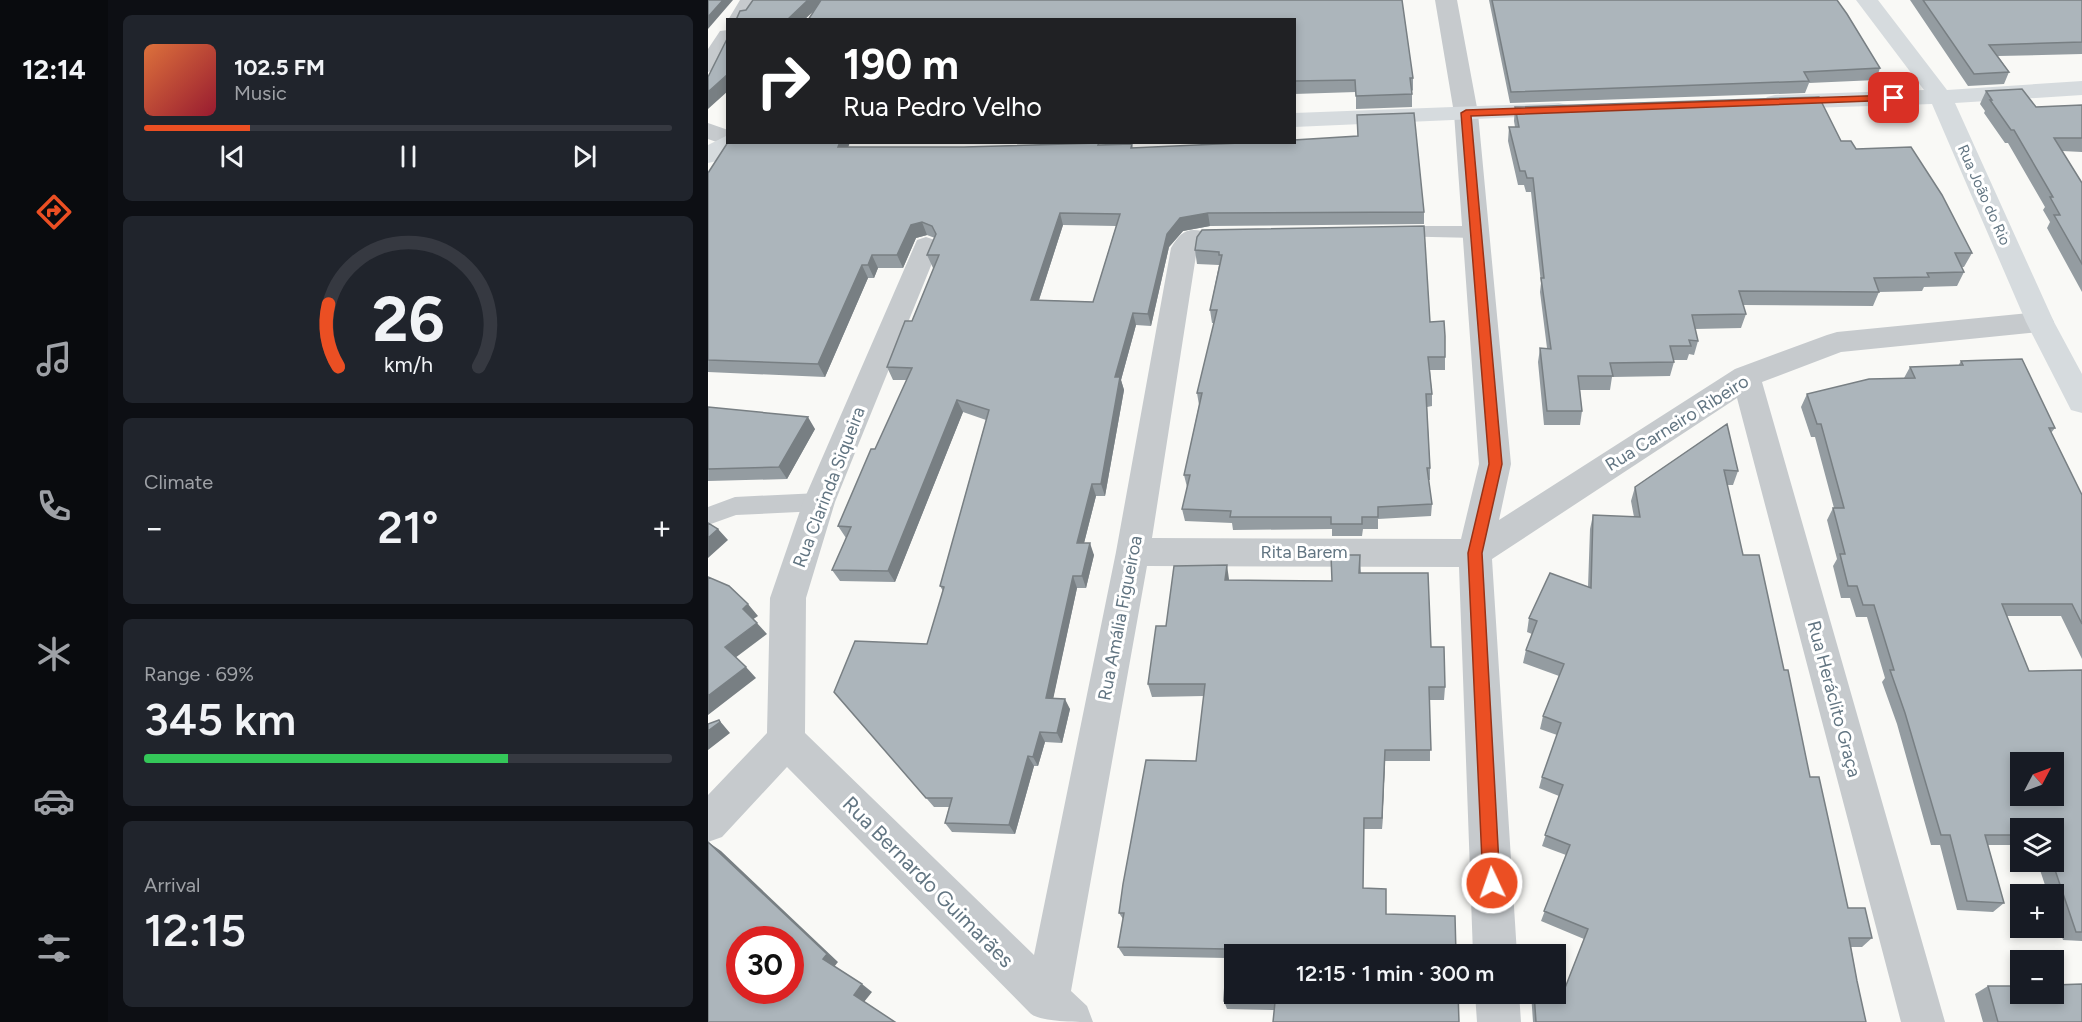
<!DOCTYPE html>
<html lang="en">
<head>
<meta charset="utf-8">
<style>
  body { margin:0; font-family:Figtree,sans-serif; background:#20242c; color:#f1f3f6; height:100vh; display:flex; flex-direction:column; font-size:22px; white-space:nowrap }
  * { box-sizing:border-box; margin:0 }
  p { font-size:20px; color:#9ea1a6 }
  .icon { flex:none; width:33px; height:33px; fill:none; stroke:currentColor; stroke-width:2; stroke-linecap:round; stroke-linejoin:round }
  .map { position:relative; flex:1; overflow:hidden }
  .sheet { display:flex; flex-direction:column; gap:15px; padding:15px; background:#0d0f14; width:600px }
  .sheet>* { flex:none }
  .guide { position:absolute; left:18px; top:18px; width:570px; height:126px; border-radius:0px; box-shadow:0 3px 9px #0003; background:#202124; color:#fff; overflow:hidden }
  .needle { width:39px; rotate:49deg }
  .fabs { position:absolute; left:1302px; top:752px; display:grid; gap:12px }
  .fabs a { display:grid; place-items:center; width:54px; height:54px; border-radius:0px; background:#171b24; box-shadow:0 3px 9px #0003; font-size:30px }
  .speed { position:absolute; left:18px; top:926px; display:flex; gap:12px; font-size:30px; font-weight:700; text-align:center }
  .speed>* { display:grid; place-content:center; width:78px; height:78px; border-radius:50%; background:#171b24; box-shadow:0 3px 9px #0003; line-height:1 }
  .speed .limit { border:9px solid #d22; background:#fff; color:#111 }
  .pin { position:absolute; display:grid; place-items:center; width:51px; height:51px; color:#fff; margin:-26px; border-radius:12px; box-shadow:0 3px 9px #0006 }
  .me { position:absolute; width:66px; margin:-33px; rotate:357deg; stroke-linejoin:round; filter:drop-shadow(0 0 4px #0008) }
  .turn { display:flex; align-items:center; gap:21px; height:126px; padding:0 18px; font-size:27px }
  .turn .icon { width:78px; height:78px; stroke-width:2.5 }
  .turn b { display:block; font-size:42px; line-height:51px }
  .big { font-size:45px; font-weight:600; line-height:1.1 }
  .sheet .widget { flex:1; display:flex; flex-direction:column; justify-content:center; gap:9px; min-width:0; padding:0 21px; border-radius:9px; background:#20242c }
  .sheet .dial { align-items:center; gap:0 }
  .dial svg { height:156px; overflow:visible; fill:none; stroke:#363941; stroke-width:7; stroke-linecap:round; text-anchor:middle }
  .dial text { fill:#f1f3f6; stroke:none }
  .song { display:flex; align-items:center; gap:18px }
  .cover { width:72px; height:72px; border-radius:9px; background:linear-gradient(135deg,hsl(20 70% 55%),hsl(350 70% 35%)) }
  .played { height:6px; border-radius:3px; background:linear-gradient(90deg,#eb4f23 20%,#363941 20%) }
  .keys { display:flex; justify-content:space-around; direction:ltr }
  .heat { display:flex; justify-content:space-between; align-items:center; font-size:33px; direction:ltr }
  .charge { height:9px; border-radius:4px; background:linear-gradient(90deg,#34c759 69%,#363941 0) }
  .trip { position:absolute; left:516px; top:944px; width:342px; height:60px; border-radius:0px; background:#171b24; box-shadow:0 3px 9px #0003; font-weight:600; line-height:60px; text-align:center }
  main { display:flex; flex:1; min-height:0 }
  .dock { display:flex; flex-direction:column; width:108px; justify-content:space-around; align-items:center; background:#090b0e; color:#9ea1a6 }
  .dock .icon { width:42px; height:42px }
  .dock .active { color:#eb4f23 }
  .dock b { font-size:27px; color:#f1f3f6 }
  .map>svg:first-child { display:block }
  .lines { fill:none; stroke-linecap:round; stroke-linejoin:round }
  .lane { fill:#c6cacd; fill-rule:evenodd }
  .street { fill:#c6cacd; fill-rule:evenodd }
  .secondary { fill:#d6dbde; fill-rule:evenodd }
  .wall { fill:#949ca1; fill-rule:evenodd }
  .shaded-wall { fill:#787f83 }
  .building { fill:#acb5bb; stroke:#787f83; stroke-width:1.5; fill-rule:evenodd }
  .route { fill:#eb4f23; stroke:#993317; stroke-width:1.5 }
  .labels { text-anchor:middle; stroke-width:6; stroke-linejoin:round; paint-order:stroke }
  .far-street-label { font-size:15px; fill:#627582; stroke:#fff }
  .street-label { font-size:18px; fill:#627582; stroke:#fff }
  .near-street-label { font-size:21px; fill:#627582; stroke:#fff }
</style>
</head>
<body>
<main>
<nav class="dock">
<b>12:14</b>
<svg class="icon active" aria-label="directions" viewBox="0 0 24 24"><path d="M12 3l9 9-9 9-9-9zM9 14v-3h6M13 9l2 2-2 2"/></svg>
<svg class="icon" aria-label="music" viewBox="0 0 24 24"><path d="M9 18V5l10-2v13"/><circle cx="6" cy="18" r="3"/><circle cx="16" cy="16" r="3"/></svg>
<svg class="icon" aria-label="phone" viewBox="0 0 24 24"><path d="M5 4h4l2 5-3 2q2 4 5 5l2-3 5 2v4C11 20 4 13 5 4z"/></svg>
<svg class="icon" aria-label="climate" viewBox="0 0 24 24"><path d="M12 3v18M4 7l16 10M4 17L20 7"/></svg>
<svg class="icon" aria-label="car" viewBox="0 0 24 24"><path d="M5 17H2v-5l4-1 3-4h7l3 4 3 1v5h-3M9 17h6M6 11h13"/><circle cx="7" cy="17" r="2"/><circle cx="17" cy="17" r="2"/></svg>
<svg class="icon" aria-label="filters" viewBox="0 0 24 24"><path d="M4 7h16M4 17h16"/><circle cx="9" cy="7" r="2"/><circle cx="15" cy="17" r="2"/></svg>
</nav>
<section class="sheet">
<div class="widget">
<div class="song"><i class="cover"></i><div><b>102.5 FM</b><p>Music</p></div></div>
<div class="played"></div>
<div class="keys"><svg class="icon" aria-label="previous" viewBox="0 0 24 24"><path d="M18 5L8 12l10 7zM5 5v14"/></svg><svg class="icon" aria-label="pause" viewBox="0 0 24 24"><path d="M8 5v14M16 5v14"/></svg><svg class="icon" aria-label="next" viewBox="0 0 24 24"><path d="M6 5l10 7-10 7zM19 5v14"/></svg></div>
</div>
<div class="widget dial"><svg viewBox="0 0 100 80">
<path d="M14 69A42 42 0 1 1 86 69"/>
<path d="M14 69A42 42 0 0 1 9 37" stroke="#eb4f23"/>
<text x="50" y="56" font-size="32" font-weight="700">26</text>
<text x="50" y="72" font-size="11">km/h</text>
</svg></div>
<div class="widget"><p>Climate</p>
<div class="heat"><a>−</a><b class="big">21°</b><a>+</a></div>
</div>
<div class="widget"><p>Range · 69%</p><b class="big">345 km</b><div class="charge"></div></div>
<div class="widget"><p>Arrival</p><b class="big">12:15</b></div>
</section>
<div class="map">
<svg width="1374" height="1022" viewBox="0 0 1374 1022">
  <rect width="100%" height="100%" fill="#f9f9f6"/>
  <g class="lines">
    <!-- lane -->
    <path class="lane" d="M686 226H768L774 228 777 232 774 236 768 238 680 236 677 232 680 228Z
      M111 493 119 496 122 502 119 508 111 511 28 515 0 525V507L27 497Z"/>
    <!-- street -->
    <path class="street" d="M32 0H54L41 20H20Z
      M727 0H749L770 113 803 464 791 520 1027 369 1119 335 1129 332 1332 312 1342 315 1346 322 1342 329 1332 332 1133 352 1054 382 1237 1022H1193L1029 398 784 559 809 954H765L751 567 439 566 363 991 379 1006 385 1022C369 1022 328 1022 321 1012L79 767 14 837 0 842V795L59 733 62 598 95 502 209 240 218 237 227 240 231 246 127 502 98 598 97 733 326 955 408 552 463 248C471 234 478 227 494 231L498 237 489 249 444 538 753 539 771 464 746 113Z
      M20 30V53L8 70 0 72V49L12 31Z
      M0 123 20 130V142H30L29 144 20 146 0 139Z
      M767 993H811L813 1022H769Z"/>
    <!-- secondary -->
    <path class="secondary" d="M1148 0H1170L1239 90 1374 81V95L1247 103 1346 322 1374 374V413L1363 410 1318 322 1224 104 1067 109 1059 107 1055 102 1059 97 1067 95 1216 90Z
      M851 103 859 105 863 110 859 115 586 127V113Z
      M20 135V142H33L9 161 0 163V145Z"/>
  </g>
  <!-- wall -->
  <path class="wall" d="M45 0H694L705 78V90L704 91V107L648 109V92L586 94V20H100L106 10 96 20H28L32 11 38 10Z
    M781 0H1129L1172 68 1168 80 1101 83 1097 93 802 103Z
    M1202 0H1374V54L1290 56 1301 72 1296 84 1260 86Z
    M1278 91 1328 107 1374 105V152L1354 151 1374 183V292L1339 228 1342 222 1335 210 1337 207 1300 143H1297L1276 113 1277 111 1272 104Z
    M807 107 1133 141 1148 149 1264 253 1256 267H1254L1256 272 1249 286 1216 287 1214 291 1171 292 1165 306 1035 305 1038 314 1033 328 987 329 990 341 986 355 981 354 979 360H965L966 362 962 376 904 377 902 390H872L874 411 872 425H836L830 362 832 348H839L832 292 833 283 823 192H818L816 185H810L800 141 801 127H807L806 121Z
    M391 143V145L424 144 425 148 716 212V224L502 226 475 231 461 247 443 326 428 325 413 380 416 390 397 496H388L376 543 386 555 378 588H369L345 698 362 709 354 743 337 742 330 766H326L307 834 244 832 237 823 241 807H226L135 702 219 644 235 591 232 586 278 420 255 412 187 582 132 581 124 570 138 538 130 526 167 449 199 380H185L179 367 204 321 226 268H225L219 255 227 238 219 235 208 238 195 268H170L166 278H160L117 377 0 372V173L140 147H256ZM355 225 408 226 385 302 331 300Z
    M489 237 722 322 737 357V370H722L724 394V406L719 407 722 468V480H720L724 504 723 516 670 519V529H655L654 536H624V529L525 530 524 523 477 521 474 509 479 487 476 475 491 405 489 393 506 323H504L502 310 511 265 489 264 487 250Z
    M1253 361 1347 428 1343 433 1374 495V659L1353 616H1299L1321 671 1374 670V941L1355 940 1346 912V894H1340L1329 861H1346V828H1312V845H1280L1296 903 1285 912 1249 910 1232 845H1223L1189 724 1174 682 1177 678 1159 617H1148L1142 598H1133L1125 566 1129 559 1119 520 1125 508H1126L1107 437H1103L1093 407 1099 394 1196 378 1202 367 1250 366Z
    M0 407 107 429 79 479 0 481Z
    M1019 424 1030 471 1025 485H1019L1035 555 1076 670 1102 777 1140 908 1164 938 1154 947H1143L1149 981 1158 1022H825L823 993H855L876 939 833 921 858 855 834 846 851 796 831 788 834 777 849 735 832 729 835 716 851 676 815 663 818 650 824 634 819 632 821 618 880 587 882 529 885 515 926 517 923 501 927 487Z
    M652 555 653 573 723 647 737 687 736 700H722V761H677L674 829H656L655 889 750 993 566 1010 519 1009 516 1001 518 958 416 956 410 947 415 919 411 913 488 761 496 696 444 697 440 684 458 626 521 579V580L624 581Z
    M1280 986 1374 1022H1275L1267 994Z"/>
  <!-- shaded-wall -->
  <path class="shaded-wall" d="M15 0H25L0 29V17Z
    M100 0H114L112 5 96 20H79Z
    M20 74V91L0 109V92Z
    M132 142H142L136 160 130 147Z
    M352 213 355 225 327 312 323 300Z
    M500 213 502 226 475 231 461 247 443 326 440 314 459 234 472 218Z
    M214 222 219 235 208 238 195 268 189 255 203 225Z
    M164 255 170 268 166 278 160 265Z
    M154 265 160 278 117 377 110 364Z
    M425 313 428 325 413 380 416 390 397 496 393 484 407 377Z
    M249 400 255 412 187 582 180 571Z
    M100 417 107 429 79 479 71 467Z
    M384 484 388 496 373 555 369 543Z
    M10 529 20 540 0 558V538Z
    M382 543 386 555 378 588 374 576Z
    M519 565 521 579 519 593 517 580Z
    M365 576 369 588 343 709 338 698Z
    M40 604 50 616 44 620 35 609Z
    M49 623 59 634 27 658 17 647Z
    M38 667 48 678 0 715V696Z
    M357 699 362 709 354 743 349 733Z
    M11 720 22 733 0 750V731Z
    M332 732 337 742 330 766 325 757Z
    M677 750V761L674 829V818Z
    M320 756 326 766 307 834 301 825Z
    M0 842 13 851 130 962 126 967 115 959Z
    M154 984 164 992 156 1002 146 995Z"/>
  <!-- building -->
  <path class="building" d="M0 0H15L0 17Z
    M45 0H100L79 20H28L32 11 38 10Z
    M113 0H694L705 78H702L704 94 648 96 647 80 586 81V20H100Z
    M784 0H1129L1139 14 1172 68 1096 72 1101 81 803 92Z
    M1215 0H1374V42L1281 45 1301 72 1266 74Z
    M20 37V74L0 92V77Z
    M1314 89 1328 107 1374 105V138H1346L1374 183V264L1346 215H1352L1342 197H1345L1306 130H1303L1282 100H1284L1278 91Z
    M1111 97 1133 141H1143L1148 149 1203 147 1234 195 1264 253H1247L1256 272 1219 273 1221 277 1166 278 1171 292 1031 291 1038 314 984 315 990 341 981 340 983 346H962L966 362 902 363 905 376H870L874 411H839L832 348 843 349 833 278H836L825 178H819L817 171H812L801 127H811L807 107Z
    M706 113 716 212 500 213 472 218 459 234 440 314 425 313 407 377H412L393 484H384L369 543H382L374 576H365L338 698 357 699 349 733 332 732 325 757 320 756 301 825 237 823 244 798H218L126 692 147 641 219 644 236 587 232 586 281 410 249 400 180 571 124 570 143 527 130 526 163 449H167L204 368 179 367 197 321H204L231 255H219L228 234 224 226 214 222 203 225 189 255H164L160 265H154L110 364 0 360V173L20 142H132L130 147H256L391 143 390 145 424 144 423 148 554 142H586V140L650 136 649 115ZM352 213 412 214 385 302 323 300Z
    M716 226 722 322 736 321 737 336V357H720L724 394H718L722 468H719L724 504 670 507V517H654V524H623V517H522L523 511 474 509 482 475H476L494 393H489L509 310H502L514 255H511V252L487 250 489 237 494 230Z
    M1314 359 1347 428H1341L1374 495V624L1364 604H1294L1321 671 1374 670V932H1368L1344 861H1346V828H1312V835H1277L1296 903 1259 901 1242 835H1233L1197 713 1182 670H1186L1166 605H1155L1149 586H1140L1132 554H1137L1125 508H1136L1113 424H1109L1099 394 1161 379 1207 378 1202 367 1255 365 1253 361ZM1312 762H1346V795H1312Z
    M0 407 100 417 71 467 0 469Z
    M1019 424 1030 471 1016 470 1035 555H1051L1076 670H1080L1102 777H1111L1140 908H1157L1164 938H1141L1149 981 1158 1022H828L826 993H848V990L855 993 880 929 836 911 862 845 837 835 855 785 834 777 853 723 835 716 856 664 818 650 829 621 821 618 842 573 883 588 885 515 932 517 927 487Z
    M0 523 10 529 0 538Z
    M623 555H652L651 573H720L723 647H736L737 687H721L723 750H677L674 818H656L655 888 678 889V914L747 916 748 954H526V993H750L751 1022H565L567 1002 516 1001 519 949 410 947 416 913H411L415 884 438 760 488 761 497 684H440L448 626H458L466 566 519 565 517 580 624 581Z
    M0 577 21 586 40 604 35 609 49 623 17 647 38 667 0 696Z
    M11 720 12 722 0 731V724Z
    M0 842 119 954 115 959 154 984 146 995 187 1022H0ZM32 939H82V990H32Z
    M1374 984V1022H1290L1280 986H1312V993H1346V985Z"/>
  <!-- route -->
  <path class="route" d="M1186 95 1189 96V100L763 116 794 464 774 553 792 883 790 889 784 892 778 889 775 883 760 553 781 464 753 113 758 110Z"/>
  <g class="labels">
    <!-- far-street labels -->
    <g class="far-street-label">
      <text transform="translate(1276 195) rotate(66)" y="5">Rua João do Rio</text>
    </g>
    <!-- street labels -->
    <g class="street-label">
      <text transform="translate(969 423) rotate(-32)" y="6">Rua Carneiro Ribeiro</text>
      <text transform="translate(121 487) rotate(-69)" y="6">Rua Clarinda Siqueira</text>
      <text x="596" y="558">Rita Barem</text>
      <text transform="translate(412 618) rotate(-79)" y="6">Rua Amália Figueiroa</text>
      <text transform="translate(1126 699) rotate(75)" y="6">Rua Heráclito Graça</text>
    </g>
    <!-- near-street labels -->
    <g class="near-street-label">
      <text transform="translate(220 882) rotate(45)" y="7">Rua Bernardo Guimarães</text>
    </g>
  </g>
</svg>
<div class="fabs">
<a><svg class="needle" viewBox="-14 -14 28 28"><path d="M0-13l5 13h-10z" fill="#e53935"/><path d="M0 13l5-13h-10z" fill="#9ea1a6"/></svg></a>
<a><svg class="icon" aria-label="layers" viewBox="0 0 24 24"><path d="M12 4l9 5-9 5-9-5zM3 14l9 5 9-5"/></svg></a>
<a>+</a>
<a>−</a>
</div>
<div class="speed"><div class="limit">30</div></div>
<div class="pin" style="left:1186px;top:98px;background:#d93025"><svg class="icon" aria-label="arrive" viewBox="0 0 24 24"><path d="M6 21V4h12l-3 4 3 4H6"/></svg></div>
<svg class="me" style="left:784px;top:883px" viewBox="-20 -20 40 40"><circle r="17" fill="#eb4f23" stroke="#fff" stroke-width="3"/><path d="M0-11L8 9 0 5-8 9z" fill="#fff"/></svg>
<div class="trip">12:15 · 1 min · 300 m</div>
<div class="guide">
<div class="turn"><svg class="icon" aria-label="right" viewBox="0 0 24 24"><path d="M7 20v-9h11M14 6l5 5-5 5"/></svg><div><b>190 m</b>Rua Pedro Velho</div></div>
</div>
</div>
</main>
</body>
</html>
